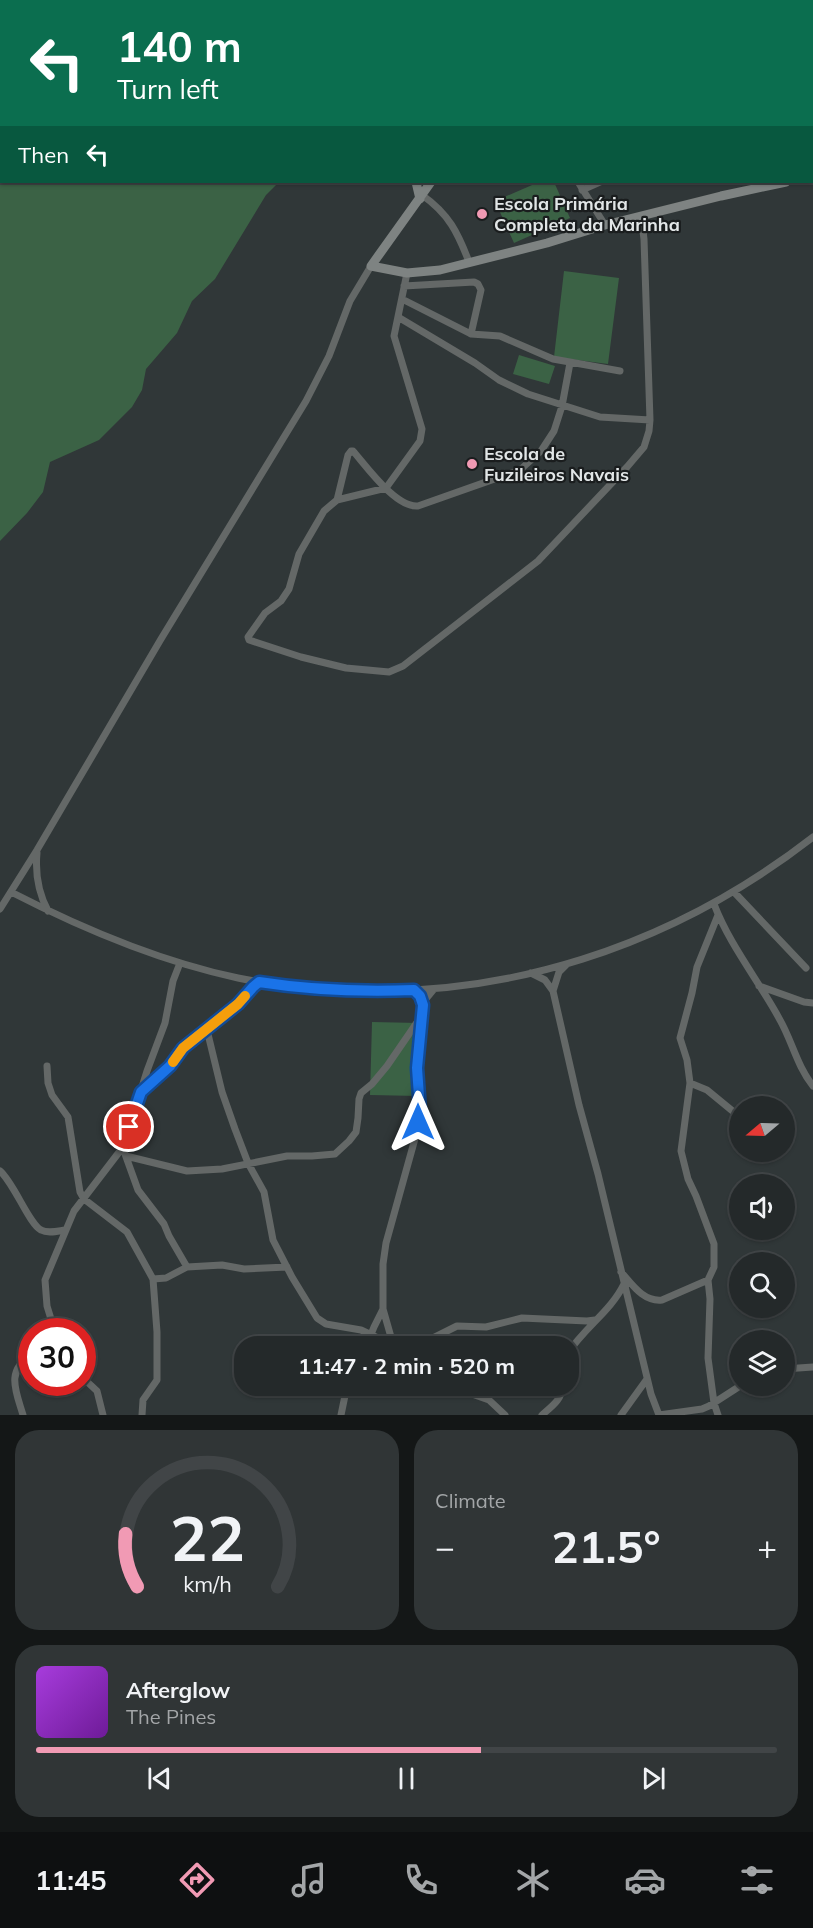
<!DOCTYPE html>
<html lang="en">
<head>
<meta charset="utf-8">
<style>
  body { margin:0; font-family:Mulish,sans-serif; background:#303536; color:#f1f3f6; height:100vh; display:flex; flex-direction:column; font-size:22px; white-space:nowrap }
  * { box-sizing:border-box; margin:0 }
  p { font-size:20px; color:#a3a6a8 }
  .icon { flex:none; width:33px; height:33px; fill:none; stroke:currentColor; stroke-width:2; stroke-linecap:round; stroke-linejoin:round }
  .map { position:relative; height:1415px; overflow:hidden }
  .side { display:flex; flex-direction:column; gap:15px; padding:15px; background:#141717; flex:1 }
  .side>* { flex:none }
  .banner { position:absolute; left:0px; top:0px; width:813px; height:183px; box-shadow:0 2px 4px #0004,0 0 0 2px #414547; background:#0b6e4f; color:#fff; overflow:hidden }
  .needle { width:39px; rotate:251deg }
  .buttons { position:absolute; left:729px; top:1096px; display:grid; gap:12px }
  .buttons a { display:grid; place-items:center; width:66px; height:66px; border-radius:50%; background:#24292a; box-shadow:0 2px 4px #0004,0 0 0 2px #414547; font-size:30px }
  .speed { position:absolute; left:18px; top:1318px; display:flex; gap:12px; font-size:30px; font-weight:700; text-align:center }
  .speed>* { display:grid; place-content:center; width:78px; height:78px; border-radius:50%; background:#24292a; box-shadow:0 2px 4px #0004,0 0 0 2px #414547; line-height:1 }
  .speed .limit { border:9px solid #d22; background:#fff; color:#111 }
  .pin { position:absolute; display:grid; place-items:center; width:51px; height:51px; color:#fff; margin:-26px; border:3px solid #fff; border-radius:50%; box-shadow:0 2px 6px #0007 }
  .me { position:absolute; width:66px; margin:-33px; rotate:0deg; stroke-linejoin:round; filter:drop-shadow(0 0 4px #0008) }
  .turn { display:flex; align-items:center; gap:21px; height:126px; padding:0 18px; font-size:27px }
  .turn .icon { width:78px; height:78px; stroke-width:2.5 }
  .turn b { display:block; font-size:42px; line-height:51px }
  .then { display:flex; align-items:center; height:57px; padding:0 18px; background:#0003; gap:12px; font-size:22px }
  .big { font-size:45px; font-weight:700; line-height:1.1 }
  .side .card { flex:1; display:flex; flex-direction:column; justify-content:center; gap:9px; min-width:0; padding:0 21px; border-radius:24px; background:#303536 }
  .side .dial { align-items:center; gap:0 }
  .dial svg { height:156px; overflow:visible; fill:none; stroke:#414547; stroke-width:7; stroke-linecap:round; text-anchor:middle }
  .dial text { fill:#f1f3f6; stroke:none }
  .song { display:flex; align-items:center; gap:18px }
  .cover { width:72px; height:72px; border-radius:9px; background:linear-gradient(135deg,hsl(280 70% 55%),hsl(280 70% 35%)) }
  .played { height:6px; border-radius:3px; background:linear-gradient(90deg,#f19ab4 60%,#414547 60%) }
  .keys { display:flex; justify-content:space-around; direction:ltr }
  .heat { display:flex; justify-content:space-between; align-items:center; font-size:33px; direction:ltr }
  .side .tiles { flex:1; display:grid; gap:15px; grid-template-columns:1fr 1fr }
  .card:last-child { grid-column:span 2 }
  .trip { position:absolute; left:234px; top:1336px; width:345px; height:60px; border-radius:24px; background:#24292a; box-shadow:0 2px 4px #0004,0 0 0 2px #414547; font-weight:700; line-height:60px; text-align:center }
  .tab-bar { display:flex; height:96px; justify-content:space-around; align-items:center; background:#0e1011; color:#a3a6a8 }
  .tab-bar .icon { width:42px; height:42px }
  .tab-bar .on { color:#f19ab4 }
  .tab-bar b { font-size:27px; color:#f1f3f6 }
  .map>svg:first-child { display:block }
  .green { fill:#3b6245 }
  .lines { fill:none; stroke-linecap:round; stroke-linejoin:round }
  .street { stroke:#646867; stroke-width:7 }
  .secondary { stroke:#7e8382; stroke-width:9 }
  .route-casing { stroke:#114b97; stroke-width:15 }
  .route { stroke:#1a73e8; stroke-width:10 }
  .slow { stroke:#f59e0b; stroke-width:10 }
  .poi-dot { fill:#f19ab4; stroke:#1a1d1e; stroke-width:2 }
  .labels { text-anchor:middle; stroke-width:4.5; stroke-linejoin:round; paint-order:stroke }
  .poi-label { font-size:18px; font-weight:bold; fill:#e2e6e7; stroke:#1a1d1e; text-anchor:start }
</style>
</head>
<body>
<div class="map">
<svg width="813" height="1415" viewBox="0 0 813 1415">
  <rect width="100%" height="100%" fill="#303738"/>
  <!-- green -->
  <path class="green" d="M0 0H185L191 1 2 2V182H279L266 195 215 279 192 301 177 333 146 369 142 390 132 407 99 440 50 462 43 492 27 513 0 541Z
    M539 182H554L570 218 514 243 495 201Z
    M564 271 619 278 608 364 554 357Z
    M519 355 555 366 549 384 513 374Z
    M372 1022 419 1023 418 1096 370 1095Z"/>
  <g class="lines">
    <!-- street -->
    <path class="street" d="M740 0V2
      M749 0 751 2
      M769 2 772 0
      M812 42 813 41
      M812 138 813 142
      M578 182 605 225
      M582 190 600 182
      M422 195C449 214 458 233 469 262
      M407 273 394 336 422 429 420 441 386 488 337 500 324 511 299 554 289 589 281 601 265 613 248 637 249 640 301 657 346 668 389 672 403 666 538 561 627 467 644 447 649 431 650 420 644 239 641 216
      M404 286 474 282 478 284 481 290 471 334
      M402 299 471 334 500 336 553 359 620 371
      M398 317 475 363 499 380 528 394 600 417 650 420
      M337 500 348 455 351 451H353C367 467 396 508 418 506L520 470 541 451 554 431 562 406 570 363
      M37 853C35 874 38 892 48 911
      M11 892C83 929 158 961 238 978 266 984 295 986 324 989 501 1003 673 946 813 837
      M734 892 806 968
      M714 904C730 946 759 981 780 1020 792 1041 797 1066 813 1086
      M0 909 37 850 161 639 306 401 329 356 350 301 371 266
      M566 965 559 972 553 991 579 1105 598 1174 651 1394 659 1415 702 1409 709 1406 740 1386
      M531 973 545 980 553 991
      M759 986 804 1002 813 1003
      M207 1030 222 1092 235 1129 248 1163 264 1192 273 1240 292 1277 317 1318 326 1324 361 1330 397 1347
      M47 1066 48 1083 52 1095 68 1117 80 1192 84 1199 127 1232 153 1279 157 1332V1380L143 1400 142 1415
      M690 1083 707 1090 735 1113
      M143 1091 169 1067 183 1049 238 1004 253 987 259 982
      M125 1154 138 1190 164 1224 169 1236 187 1267
      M126 1156 187 1171 222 1169 287 1156H312L335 1154 349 1141 356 1132 358 1118 359 1099 361 1093 372 1084 387 1066 420 1018
      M0 1171C14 1183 29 1224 41 1230 48 1234 58 1231 65 1230
      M621 1272C632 1284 643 1302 662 1300L708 1280
      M153 1279 166 1278 187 1267 222 1265 244 1269 287 1267
      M55 1332 47 1306 45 1280 74 1211 123 1147 147 1071 165 1023 173 981 180 963
      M393 1344 383 1309V1264L386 1243 416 1135 420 1110 417 1068 420 1018 425 1000 434 989
      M366 1347 374 1327 383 1309
      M420 1347 427 1341 457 1326 486 1327 522 1318 587 1321 595 1320
      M568 1353C585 1327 611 1311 624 1284
      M784 1369 813 1367
      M82 1377 97 1391 103 1415
      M457 1386 472 1394 489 1400 505 1415
      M53 1390 56 1383
      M23 1415C16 1391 5 1371 32 1354
      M341 1415 347 1386
      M542 1415C551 1407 563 1399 562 1386
      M621 1415 647 1379
      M718 1415 714 1403 708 1358 710 1299 708 1280 714 1267V1244L696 1196 688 1179 681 1151 690 1083 687 1060 680 1038 692 993 697 967 718 915"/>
    <!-- secondary -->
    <path class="secondary" d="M213 0 219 2
      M542 2 543 0
      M812 176H813
      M416 182 420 199
      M431 182 371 266 407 273 440 270 547 243 605 225 721 196 786 182"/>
  </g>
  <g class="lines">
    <!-- route casing -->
    <g class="route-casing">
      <path id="route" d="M129 1127 141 1092 170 1066 183 1048 238 1004 253 987 259 982C310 990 362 992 414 990L420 996 423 1005 417 1068 420 1110 418 1122"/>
    </g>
    <!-- route -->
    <use href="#route" class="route"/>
    <!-- slow -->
    <path class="slow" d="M173 1062 183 1048 238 1004 245 996"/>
  </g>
  <!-- markers -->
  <g class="poi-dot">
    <circle cx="482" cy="214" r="6"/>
    <circle cx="472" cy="464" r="6"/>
  </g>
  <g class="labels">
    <!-- poi labels -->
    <g class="poi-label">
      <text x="494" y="210">Escola Primária<tspan x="494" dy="21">Completa da Marinha</tspan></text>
      <text x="484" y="460">Escola de<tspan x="484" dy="21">Fuzileiros Navais</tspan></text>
    </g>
  </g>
</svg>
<div class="buttons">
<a><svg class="needle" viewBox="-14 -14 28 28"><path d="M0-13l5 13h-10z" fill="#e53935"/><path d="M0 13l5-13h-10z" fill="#a3a6a8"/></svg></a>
<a><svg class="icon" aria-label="sound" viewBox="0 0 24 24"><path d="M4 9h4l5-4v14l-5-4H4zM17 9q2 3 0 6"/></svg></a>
<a><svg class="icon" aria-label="search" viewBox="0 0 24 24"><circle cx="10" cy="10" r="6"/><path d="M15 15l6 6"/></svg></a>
<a><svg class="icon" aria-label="layers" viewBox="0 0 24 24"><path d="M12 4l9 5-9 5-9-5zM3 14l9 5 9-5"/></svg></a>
</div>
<div class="speed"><div class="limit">30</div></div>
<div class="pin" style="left:129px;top:1127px;background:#d93025"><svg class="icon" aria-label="arrive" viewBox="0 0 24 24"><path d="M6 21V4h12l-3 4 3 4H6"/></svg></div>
<svg class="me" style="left:418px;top:1122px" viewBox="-20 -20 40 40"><path d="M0-17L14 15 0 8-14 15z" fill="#1a73e8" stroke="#fff" stroke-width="4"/></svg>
<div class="trip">11:47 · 2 min · 520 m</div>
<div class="banner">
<div class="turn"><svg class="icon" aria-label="left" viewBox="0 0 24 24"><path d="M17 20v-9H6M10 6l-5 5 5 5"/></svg><div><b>140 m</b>Turn left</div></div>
<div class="then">Then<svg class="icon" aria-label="left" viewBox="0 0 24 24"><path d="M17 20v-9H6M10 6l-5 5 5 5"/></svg></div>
</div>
</div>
<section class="side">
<div class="tiles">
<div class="card dial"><svg viewBox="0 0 100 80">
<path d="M14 69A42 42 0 1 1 86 69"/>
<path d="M14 69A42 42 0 0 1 8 42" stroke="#f19ab4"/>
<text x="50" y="56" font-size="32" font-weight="700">22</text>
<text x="50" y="72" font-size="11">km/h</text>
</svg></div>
<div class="card"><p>Climate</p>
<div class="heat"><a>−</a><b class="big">21.5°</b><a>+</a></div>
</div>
<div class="card">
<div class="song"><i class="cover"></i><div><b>Afterglow</b><p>The Pines</p></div></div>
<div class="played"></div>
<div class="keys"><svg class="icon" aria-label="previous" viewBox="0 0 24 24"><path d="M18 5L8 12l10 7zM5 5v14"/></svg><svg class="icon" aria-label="pause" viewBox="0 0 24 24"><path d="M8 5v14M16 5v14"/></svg><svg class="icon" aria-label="next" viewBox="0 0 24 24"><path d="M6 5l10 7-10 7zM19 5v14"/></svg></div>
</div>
</div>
</section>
<nav class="tab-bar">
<b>11:45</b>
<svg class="icon on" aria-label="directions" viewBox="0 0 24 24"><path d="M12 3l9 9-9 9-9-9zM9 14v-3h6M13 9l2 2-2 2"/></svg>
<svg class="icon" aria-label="music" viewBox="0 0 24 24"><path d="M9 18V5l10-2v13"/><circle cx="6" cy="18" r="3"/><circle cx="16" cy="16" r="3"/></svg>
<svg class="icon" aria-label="phone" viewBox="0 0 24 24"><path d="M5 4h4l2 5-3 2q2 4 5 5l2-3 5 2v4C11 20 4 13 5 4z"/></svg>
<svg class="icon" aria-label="climate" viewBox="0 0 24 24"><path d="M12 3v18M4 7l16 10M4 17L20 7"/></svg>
<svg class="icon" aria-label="car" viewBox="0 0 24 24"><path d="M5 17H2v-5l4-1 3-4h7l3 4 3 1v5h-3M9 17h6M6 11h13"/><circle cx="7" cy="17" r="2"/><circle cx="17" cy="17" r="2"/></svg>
<svg class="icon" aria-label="filters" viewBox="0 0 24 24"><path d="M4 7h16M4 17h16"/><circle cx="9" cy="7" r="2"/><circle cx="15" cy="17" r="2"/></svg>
</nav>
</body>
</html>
